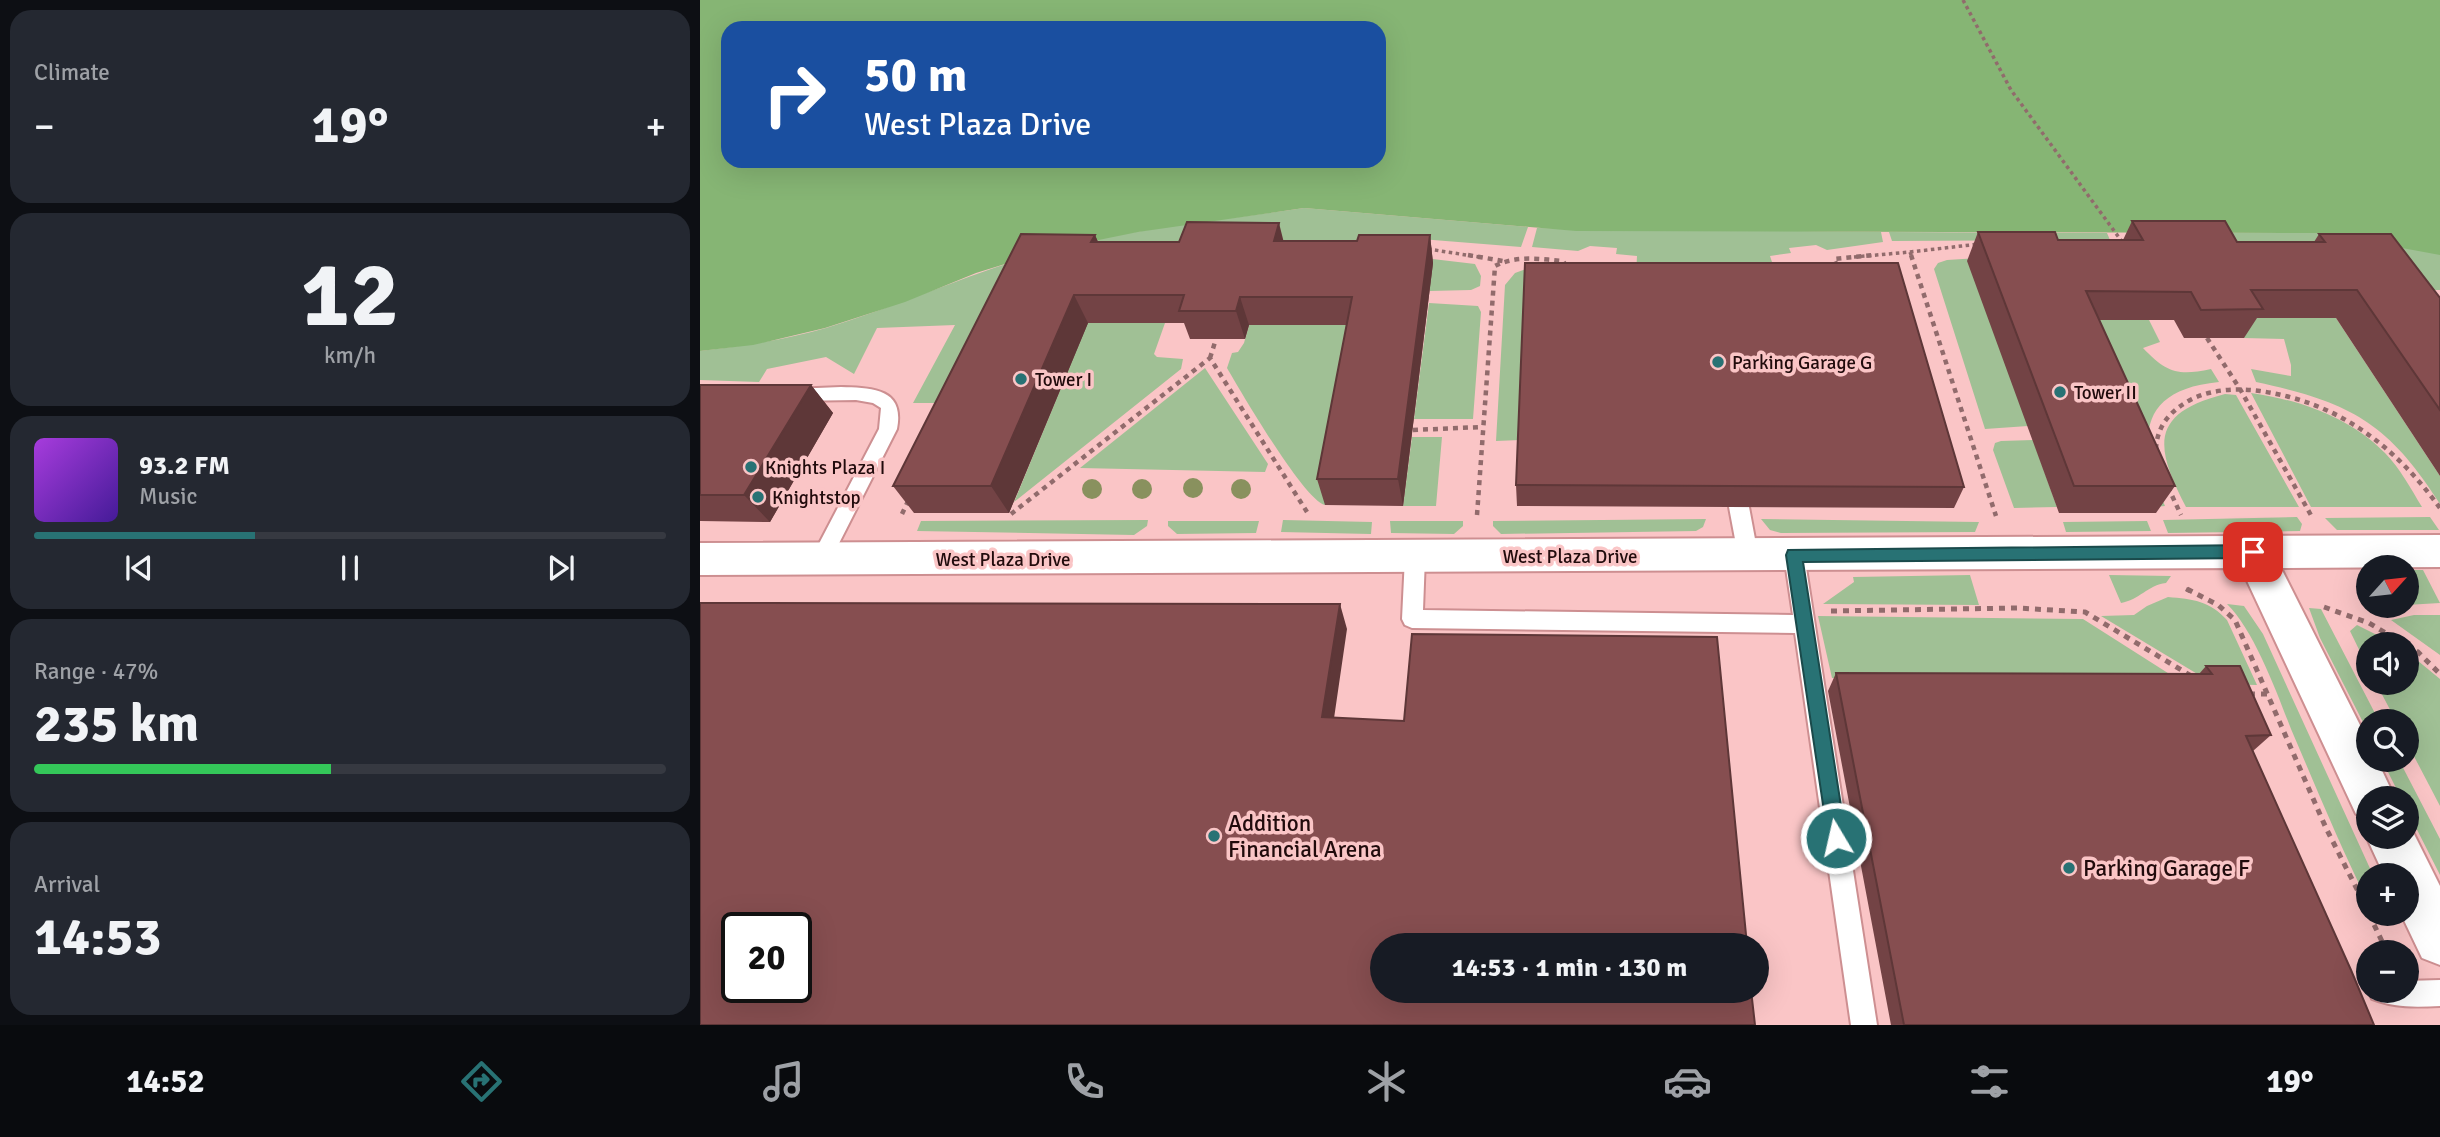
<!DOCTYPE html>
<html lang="en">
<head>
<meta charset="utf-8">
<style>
  body { margin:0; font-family:Signika,sans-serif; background:#242831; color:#f1f3f6; height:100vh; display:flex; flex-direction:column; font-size:26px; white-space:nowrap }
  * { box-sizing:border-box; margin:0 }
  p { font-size:23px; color:#9ea1a6 }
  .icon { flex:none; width:38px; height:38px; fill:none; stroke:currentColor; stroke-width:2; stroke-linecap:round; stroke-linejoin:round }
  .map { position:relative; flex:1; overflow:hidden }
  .details { display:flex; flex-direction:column; gap:10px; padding:10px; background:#0d0f14; width:700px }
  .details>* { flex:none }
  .top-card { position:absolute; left:21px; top:21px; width:665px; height:147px; border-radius:21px; box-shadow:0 7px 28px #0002; background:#1a4fa0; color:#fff; overflow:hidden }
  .needle { width:46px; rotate:63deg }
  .buttons { position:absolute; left:1656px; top:555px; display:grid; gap:14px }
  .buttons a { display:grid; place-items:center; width:63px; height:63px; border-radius:50%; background:#171b24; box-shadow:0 7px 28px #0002; font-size:35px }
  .speed { position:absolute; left:21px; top:912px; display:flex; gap:14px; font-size:35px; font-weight:700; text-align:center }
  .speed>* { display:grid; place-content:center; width:91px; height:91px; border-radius:50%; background:#171b24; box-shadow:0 7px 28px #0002; line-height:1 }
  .speed .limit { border:4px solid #111; border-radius:10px; background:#fff; color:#111 }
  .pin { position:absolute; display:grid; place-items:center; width:60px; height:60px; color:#fff; margin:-30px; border-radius:14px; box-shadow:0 4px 10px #0006 }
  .me { position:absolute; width:77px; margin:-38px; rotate:351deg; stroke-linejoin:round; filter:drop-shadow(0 0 5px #0008) }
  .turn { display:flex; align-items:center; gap:24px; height:147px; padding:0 28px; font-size:32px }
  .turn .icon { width:91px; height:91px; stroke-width:2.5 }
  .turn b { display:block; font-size:49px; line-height:60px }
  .big { font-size:52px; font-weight:800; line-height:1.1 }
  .details .widget { flex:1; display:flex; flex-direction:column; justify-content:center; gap:10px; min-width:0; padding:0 24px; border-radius:21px; background:#242831 }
  .details .dial { align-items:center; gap:0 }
  .dial b { font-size:91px; line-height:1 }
  .song { display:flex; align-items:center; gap:21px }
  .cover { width:84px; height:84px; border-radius:10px; background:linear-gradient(135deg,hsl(280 70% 55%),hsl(260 70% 35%)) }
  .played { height:7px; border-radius:4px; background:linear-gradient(90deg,#287274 35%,#363941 35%) }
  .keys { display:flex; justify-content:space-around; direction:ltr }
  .heat { display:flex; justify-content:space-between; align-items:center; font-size:38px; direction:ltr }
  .charge { height:10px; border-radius:5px; background:linear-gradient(90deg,#34c759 47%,#363941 0) }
  .trip { position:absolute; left:670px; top:933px; width:399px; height:70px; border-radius:35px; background:#171b24; box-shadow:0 7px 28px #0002; font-weight:800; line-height:70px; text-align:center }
  .dock { display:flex; height:112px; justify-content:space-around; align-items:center; background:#090b0e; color:#9ea1a6 }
  .dock .icon { width:49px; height:49px }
  .dock .selected { color:#287274 }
  .dock b { font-size:32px; color:#f1f3f6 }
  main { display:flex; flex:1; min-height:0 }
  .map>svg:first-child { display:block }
  .green { fill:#a0c095 }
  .forest { fill:#86b574; fill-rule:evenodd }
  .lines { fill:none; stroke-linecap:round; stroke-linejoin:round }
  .lane-casing { stroke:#cd8f91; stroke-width:4 }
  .street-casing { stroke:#cd8f91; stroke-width:4 }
  .path-far2 { stroke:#916b6c; stroke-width:3.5; stroke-dasharray:3.5 3.5; stroke-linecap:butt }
  .path-far1 { stroke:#916b6c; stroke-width:4.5; stroke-dasharray:5 5; stroke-linecap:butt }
  .path { stroke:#916b6c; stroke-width:5; stroke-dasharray:6 6; stroke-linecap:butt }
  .lane { fill:#fff; fill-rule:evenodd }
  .street { fill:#fff; fill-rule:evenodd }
  .tree { fill:#89915e }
  .wall { fill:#734345 }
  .shaded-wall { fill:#5e3738 }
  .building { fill:#864e50; stroke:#5e3738; stroke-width:2; fill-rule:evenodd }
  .route { fill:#287274; stroke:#1a4a4b; stroke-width:2 }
  .poi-dot { fill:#287274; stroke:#fac5c6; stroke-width:2.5 }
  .labels { text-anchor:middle; stroke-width:7; stroke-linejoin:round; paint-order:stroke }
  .poi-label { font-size:19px; fill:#210b0c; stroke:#fac5c6; text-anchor:start }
  .street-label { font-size:19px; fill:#210b0c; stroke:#fac5c6 }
  .near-poi-label { font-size:23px; fill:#210b0c; stroke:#fac5c6; text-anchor:start }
</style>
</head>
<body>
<main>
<section class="details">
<div class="widget"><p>Climate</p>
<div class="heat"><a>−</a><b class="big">19°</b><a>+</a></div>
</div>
<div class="widget dial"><b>12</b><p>km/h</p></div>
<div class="widget">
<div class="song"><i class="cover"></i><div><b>93.2 FM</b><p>Music</p></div></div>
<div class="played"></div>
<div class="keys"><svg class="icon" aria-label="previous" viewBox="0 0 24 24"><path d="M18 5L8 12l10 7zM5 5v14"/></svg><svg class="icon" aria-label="pause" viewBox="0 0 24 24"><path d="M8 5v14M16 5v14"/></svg><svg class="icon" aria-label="next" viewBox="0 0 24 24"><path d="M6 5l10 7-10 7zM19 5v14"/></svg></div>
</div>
<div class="widget"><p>Range · 47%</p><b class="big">235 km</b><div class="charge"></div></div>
<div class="widget"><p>Arrival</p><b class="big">14:53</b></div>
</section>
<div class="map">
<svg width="1740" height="1025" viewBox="0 0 1740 1025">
  <rect width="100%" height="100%" fill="#fac5c6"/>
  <!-- green -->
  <path class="green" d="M604 208 828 227 821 247 708 238 706 242 563 240 510 233 404 271 249 403H213L255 325 177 328 154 374 126 357 67 369 59 382 0 380V351C42 346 85 340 126 328 202 305 275 271 352 250 434 228 521 220 604 208Z
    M837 228 1181 232 1183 242 1127 250 1116 245 1089 248 1091 253 1070 256 1076 274 936 275 937 256 916 254 917 248 890 246 878 251 832 247Z
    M1189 232 1407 233 1410 240 1192 241Z
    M1499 233H1621L1740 253V290H1723Z
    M1419 249 1328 426 1285 429 1234 269 1238 263 1247 260Z
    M724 258 775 264 781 276 780 286 771 290 730 291Z
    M831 267 820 440 796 441 805 285 815 273Z
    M729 303 778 306 781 312 773 419H714Z
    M1533 318H1636L1740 476V504C1688 422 1649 402 1556 382L1551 369 1591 376V365L1584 339 1544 338Z
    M1372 320H1449L1460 342 1443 348C1467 373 1478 376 1511 369L1519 382C1435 390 1438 443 1465 506L1454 507Z
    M388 322 465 323 454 354 457 357 483 359 481 369 314 502Z
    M549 325H658L625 505C604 500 541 392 527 368L532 353 538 352 544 343Z
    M505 368 568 464 565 472 380 468Z
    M1551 393C1600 400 1649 417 1685 453 1700 468 1711 489 1722 507H1611Z
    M1525 394 1536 395 1599 507H1486C1454 446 1450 413 1525 394Z
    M712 437H742L736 506H703Z
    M1333 440 1357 507 1314 508 1293 450 1295 443 1301 441Z
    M1597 517 1602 524 1600 531 1468 533 1463 520Z
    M1730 517 1739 530H1637L1625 518Z
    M1006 519 1003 527 996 531 801 534 793 526V521Z
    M1061 519 1279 522 1275 532 1081 533 1070 530Z
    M448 520 447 526 434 535 217 531 221 521Z
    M583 520 672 522 671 534 581 532Z
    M468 521H559L556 533 477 534 468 526Z
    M690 521H763V526L754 534 691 533Z
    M1447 521 1451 531 1366 532 1363 522Z
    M1706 570H1723L1740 603 1706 605Z
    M1270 575 1279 605 1123 604 1154 582 1153 577Z
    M1409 575 1471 576 1466 583C1448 585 1439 600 1421 603Z
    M1468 597C1493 599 1510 601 1527 620L1557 685 1514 684 1401 616 1434 615 1447 606Z
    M1527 604 1544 606 1563 634 1673 875H1668V902C1640 846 1616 787 1591 729 1577 693 1554 630 1527 604Z
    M1609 608 1621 609 1679 721H1668V732L1620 638Z
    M1714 615H1740V655L1691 620Z
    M1118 616 1383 619 1482 682 1132 678Z
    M1657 625 1695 644H1668V668L1650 631Z
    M1706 651 1740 679V806L1706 741V721H1696L1676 683 1706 682Z
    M1682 760H1699L1740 839V875L1706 808V798H1701Z"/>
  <!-- forest -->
  <path class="forest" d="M0 0H1740V255L1621 233 876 231 604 208 438 232 354 249 276 273 205 302 125 328 53 345 0 351ZM28 28H679V161H28Z"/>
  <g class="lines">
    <!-- lane casing -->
    <g class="lane-casing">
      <path id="lane" d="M141 387C172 388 205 388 197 429L128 565 121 567 114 565 111 559 179 429 181 408 173 403 156 400 92 401 86 399 83 395 86 391 92 389Z
        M1039 499 1046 502 1049 507 1058 555 1055 561 1048 563 1041 561 1038 555 1029 507 1032 502Z
        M1094 547 1101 549 1104 555 1177 1025H1151L1095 633 712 628 705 625 702 619 705 557 708 551 715 549 722 551 725 557 723 610 1093 615 1084 555 1087 549Z
        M1740 980V1006C1716 1007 1694 1008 1672 999L1668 990H1706V981Z"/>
    </g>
    <!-- street casing -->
    <g class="street-casing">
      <path id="street" d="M1740 535V567L1581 568 1668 741V760H1677L1695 798H1668V819L1656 814 1541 568 0 575V543Z
        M1707 820 1740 886V965L1722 958 1701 914H1706V875H1684L1666 836 1668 832V836H1706Z"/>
    </g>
    <!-- path-far2 -->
    <path class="path-far2" d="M1263 0 1311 90 1423 243
      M728 249 779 257
      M1210 252 1279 244
      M1154 257 1210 252 1212 257"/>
    <!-- path-far1 -->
    <path class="path-far1" d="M768 255 803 261
      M1211 255 1296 516
      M1137 266 1134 259 1173 255
      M1507 338 1540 389 1612 517
      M510 358 516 339
      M713 430 782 427
      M1456 449C1457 425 1471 410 1492 399 1513 389 1537 388 1560 391 1638 402 1695 446 1740 508
      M1468 487 1481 515
      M202 514 209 499
      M311 514 510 358 607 512
      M777 515 795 266C816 255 840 259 863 261L866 266
      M1486 589 1490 591"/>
    <!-- path -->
    <path class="path" d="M1487 589 1518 605 1535 620 1626 828 1668 911
      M1624 607 1669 623 1704 644
      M1131 611 1317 608 1385 612 1493 677
      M1706 645 1718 652 1740 674
      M1549 694H1569
      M1669 914 1687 952"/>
    <!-- lane -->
    <use href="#lane" class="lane"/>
    <!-- street -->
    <use href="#street" class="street"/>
  </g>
  <!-- trees -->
  <g class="tree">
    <circle cx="493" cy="488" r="10"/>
    <circle cx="392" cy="489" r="10"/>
    <circle cx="442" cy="489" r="10"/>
    <circle cx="541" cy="489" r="10"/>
  </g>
  <!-- wall -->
  <path class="wall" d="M1432 221 1537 242H1614L1619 234 1740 298V476L1636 318H1557L1544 338H1484L1474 320H1399L1475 486 1456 513H1359L1267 261 1278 232 1358 240H1423Z
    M395 235 398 242H479L657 241 730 235 733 263 703 506 625 505 617 479 647 325H549L545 339H490L484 323H388L309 513H214L193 486Z
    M0 385H111L133 413 70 522 0 521Z
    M816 485 1264 487 1254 508 817 506Z
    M1506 666 1571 735 1553 751 1674 1025H1191L1128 691 1136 673 1499 674Z"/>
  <!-- shaded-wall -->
  <path class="shaded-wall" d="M579 223 586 251 574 241Z
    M395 235 407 263 391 242Z
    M730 235 733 263 703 506 698 479Z
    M374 295 388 323 309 513 291 486Z
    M540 297 549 325 545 339 536 311Z
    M111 385 133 413 70 522 44 495Z
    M640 604 647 629 631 739 622 717Z"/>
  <!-- building -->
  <path class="building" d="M1432 221H1525L1537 242H1625L1619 234H1691L1740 298V410L1657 290H1551L1563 309 1501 310 1491 292 1386 291 1475 486H1374L1278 232H1355L1358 240H1443Z
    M487 222 579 223 574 241H657L659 235H730L698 479H617L652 297H540L536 311H479L484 295H374L291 486H193L321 234 395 235 391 242H479Z
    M825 263H1198L1264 487 816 485Z
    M0 385H111L44 495H0Z
    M0 603 640 604 622 717 704 721 712 634 1017 637 1047 945H682V990H1051L1055 1025H0ZM37 928H96V987H37Z
    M1506 666H1540L1571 735 1546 736 1651 970 1674 1025H1204L1136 673 1512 674Z"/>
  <!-- route -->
  <path class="route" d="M1553 545 1558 547 1561 552 1558 556 1553 558 1103 562 1146 838 1143 845 1136 848 1129 845 1086 555 1088 550Z"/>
  <!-- markers -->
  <g class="poi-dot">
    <circle cx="1018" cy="362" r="7"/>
    <circle cx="321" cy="379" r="7"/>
    <circle cx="1360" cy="392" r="7"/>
    <circle cx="51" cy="467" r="7"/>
    <circle cx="58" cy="497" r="7"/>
    <circle cx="514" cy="836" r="7"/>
    <circle cx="1369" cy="868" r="7"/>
  </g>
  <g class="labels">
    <!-- poi labels -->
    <g class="poi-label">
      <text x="1032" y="369">Parking Garage G</text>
      <text x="335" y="386">Tower I</text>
      <text x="1374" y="399">Tower II</text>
      <text x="65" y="474">Knights Plaza I</text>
      <text x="72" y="504">Knightstop</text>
    </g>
    <!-- street labels -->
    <g class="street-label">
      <text x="870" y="563">West Plaza Drive</text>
      <text x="303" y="566">West Plaza Drive</text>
    </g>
    <!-- near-poi labels -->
    <g class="near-poi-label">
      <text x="528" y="831">Addition<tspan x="528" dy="26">Financial Arena</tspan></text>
      <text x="1383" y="876">Parking Garage F</text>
    </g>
  </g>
</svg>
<div class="buttons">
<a><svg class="needle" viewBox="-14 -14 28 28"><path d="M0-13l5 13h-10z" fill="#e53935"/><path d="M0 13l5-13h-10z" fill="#9ea1a6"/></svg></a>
<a><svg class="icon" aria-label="sound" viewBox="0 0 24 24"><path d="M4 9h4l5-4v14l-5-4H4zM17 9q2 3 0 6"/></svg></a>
<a><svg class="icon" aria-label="search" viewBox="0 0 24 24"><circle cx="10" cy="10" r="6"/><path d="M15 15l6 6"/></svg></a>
<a><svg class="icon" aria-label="layers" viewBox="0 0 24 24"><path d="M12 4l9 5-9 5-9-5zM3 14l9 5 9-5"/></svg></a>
<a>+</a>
<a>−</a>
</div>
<div class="speed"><div class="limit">20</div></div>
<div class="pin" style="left:1553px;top:552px;background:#d93025"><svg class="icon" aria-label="arrive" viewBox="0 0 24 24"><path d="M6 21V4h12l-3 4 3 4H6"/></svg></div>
<svg class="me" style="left:1136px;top:838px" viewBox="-20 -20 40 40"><circle r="17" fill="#287274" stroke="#fff" stroke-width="3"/><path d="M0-11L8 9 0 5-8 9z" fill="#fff"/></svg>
<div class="trip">14:53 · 1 min · 130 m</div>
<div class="top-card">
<div class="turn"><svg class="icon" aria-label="right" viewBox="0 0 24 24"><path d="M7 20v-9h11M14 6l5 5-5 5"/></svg><div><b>50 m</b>West Plaza Drive</div></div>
</div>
</div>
</main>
<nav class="dock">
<b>14:52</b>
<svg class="icon selected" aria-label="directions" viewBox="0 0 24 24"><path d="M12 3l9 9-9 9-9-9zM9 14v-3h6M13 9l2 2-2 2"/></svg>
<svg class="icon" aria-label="music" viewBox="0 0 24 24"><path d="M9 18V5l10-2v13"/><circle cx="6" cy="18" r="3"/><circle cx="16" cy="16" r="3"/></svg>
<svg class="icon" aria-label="phone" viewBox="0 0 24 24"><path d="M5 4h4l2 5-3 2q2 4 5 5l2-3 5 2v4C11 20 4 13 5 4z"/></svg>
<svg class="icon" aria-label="climate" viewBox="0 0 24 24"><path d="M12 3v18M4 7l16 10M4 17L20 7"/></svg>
<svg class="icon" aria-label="car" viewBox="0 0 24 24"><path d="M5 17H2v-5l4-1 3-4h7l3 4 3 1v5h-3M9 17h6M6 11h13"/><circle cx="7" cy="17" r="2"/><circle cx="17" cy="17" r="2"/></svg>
<svg class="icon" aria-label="filters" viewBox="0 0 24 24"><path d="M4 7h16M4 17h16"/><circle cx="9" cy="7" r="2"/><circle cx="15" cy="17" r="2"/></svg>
<b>19°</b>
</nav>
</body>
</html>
